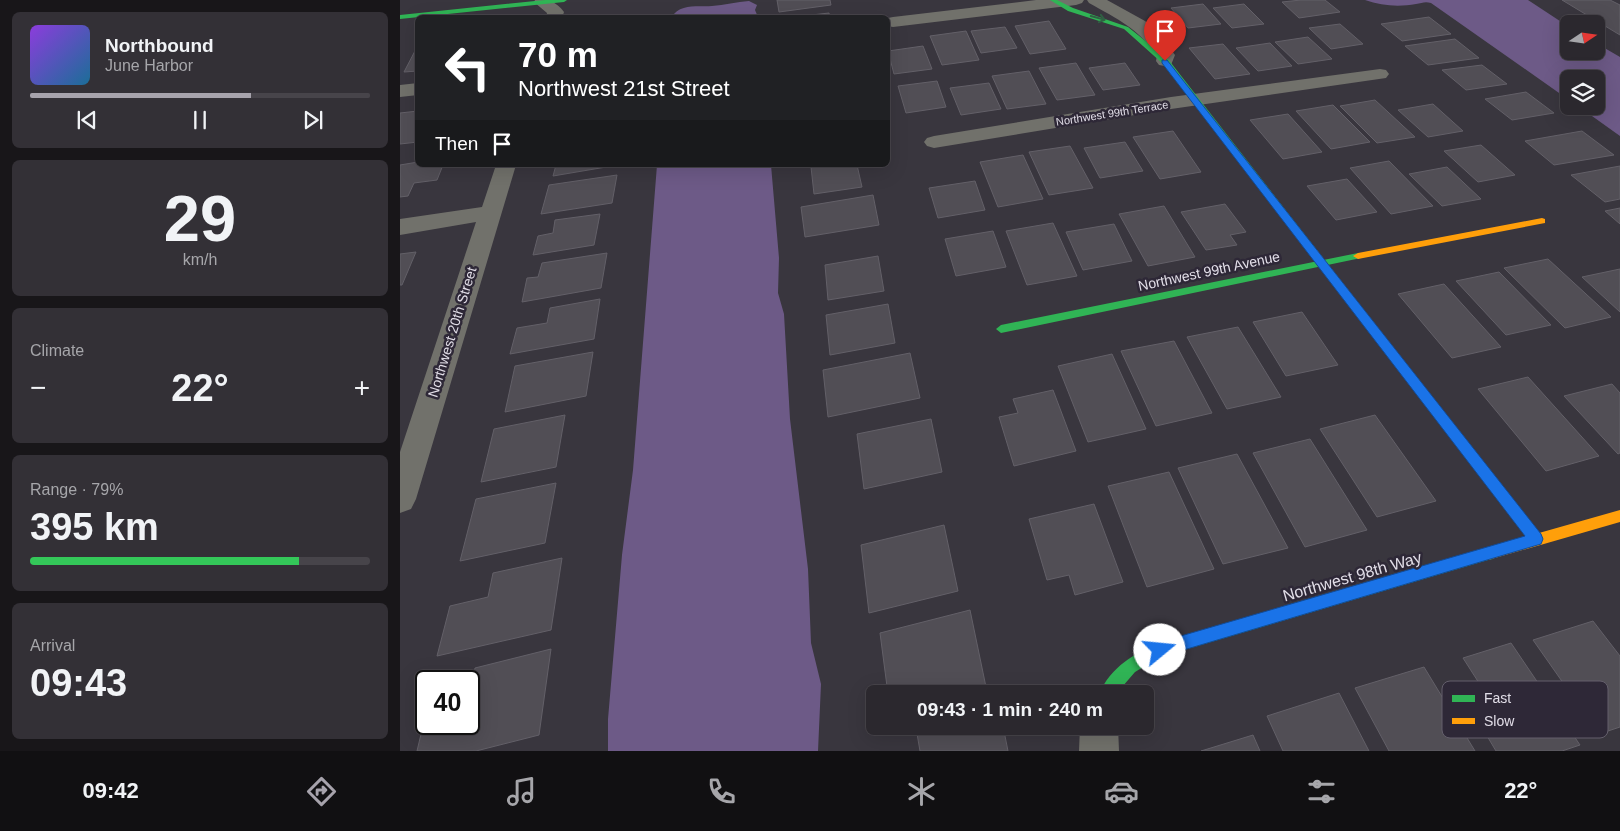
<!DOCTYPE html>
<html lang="en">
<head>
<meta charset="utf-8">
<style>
  body { margin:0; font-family:Arial,sans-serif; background:#333036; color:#f1f3f6; height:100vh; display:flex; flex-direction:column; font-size:19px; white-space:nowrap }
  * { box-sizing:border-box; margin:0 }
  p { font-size:16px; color:#a6a6aa }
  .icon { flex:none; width:28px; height:28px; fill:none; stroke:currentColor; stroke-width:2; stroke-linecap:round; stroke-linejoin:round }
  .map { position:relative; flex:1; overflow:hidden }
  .details { display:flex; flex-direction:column; gap:12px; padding:12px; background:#181619; width:400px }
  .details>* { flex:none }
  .guide { position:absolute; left:15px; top:15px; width:475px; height:152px; border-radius:8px; box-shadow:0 5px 20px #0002,0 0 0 1px #47444a; background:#202124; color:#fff; overflow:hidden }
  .needle { width:32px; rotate:77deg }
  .tools { position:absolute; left:1160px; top:15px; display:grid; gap:10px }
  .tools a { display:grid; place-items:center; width:45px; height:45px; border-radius:8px; background:#2b282e; box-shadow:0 5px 20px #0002,0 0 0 1px #47444a; font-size:25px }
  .speed { position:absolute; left:15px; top:670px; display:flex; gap:10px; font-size:25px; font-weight:700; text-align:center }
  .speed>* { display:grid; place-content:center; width:65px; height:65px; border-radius:50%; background:#2b282e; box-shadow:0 5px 20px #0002,0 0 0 1px #47444a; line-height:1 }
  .speed .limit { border:2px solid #111; border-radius:8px; background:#fff; color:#111 }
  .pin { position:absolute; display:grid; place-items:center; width:42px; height:42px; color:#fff; margin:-51px -21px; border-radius:50% 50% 50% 0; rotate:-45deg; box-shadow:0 0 5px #0007 }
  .pin .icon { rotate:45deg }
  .me { position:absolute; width:55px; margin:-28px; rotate:73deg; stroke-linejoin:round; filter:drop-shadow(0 0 4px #0008) }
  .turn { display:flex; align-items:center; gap:18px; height:105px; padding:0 20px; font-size:22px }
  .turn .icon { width:65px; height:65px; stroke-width:2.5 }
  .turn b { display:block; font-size:35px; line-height:42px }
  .then { display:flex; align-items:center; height:48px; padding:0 20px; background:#0003; gap:10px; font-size:19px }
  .big { font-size:38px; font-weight:800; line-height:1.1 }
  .details .widget { flex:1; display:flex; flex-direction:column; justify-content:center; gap:8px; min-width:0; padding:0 18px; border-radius:8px; background:#333036 }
  .details .dial { align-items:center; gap:0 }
  .dial b { font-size:65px; line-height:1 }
  .song { display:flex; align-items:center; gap:15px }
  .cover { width:60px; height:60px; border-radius:8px; background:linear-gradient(135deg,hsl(270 70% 55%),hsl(200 70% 35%)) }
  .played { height:5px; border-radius:2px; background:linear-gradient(90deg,#a7a3ac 65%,#47444a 65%) }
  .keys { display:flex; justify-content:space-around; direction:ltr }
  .heat { display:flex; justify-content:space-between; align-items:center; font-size:28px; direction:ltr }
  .charge { height:8px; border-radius:4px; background:linear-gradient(90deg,#34c759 79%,#47444a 0) }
  .trip { position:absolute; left:466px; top:685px; width:288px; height:50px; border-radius:8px; background:#2b282e; box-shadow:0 5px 20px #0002,0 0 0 1px #47444a; font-weight:800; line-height:50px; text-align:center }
  .tabs { display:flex; height:80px; justify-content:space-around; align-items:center; background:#111012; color:#a6a6aa }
  .tabs .icon { width:35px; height:35px }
  .tabs .selected { color:#a7a3ac }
  .tabs b { font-size:22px; color:#f1f3f6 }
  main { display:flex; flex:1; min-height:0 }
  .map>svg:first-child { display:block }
  .water { fill:#6d5a87 }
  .building { fill:#514e55; stroke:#636068 }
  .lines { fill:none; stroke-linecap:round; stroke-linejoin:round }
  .street { fill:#71716b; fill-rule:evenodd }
  .fast { fill:#30b455; fill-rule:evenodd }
  .slow { fill:#ff9f0a; fill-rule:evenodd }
  .oneway { stroke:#2f6043 }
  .route { fill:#1a73e8; stroke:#114b97 }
  .labels { text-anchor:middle; stroke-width:5; stroke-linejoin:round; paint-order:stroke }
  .far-street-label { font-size:11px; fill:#e2dee8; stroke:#2e2837 }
  .street-label { font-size:14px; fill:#e2dee8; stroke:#2e2837 }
  .near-street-label { font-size:16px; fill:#e2dee8; stroke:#2e2837 }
  .key { fill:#2e2837; stroke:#645f6c; stroke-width:1 }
  .key-label { font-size:14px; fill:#e2dee8 }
</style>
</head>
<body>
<main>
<section class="details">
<div class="widget">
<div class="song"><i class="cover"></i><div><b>Northbound</b><p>June Harbor</p></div></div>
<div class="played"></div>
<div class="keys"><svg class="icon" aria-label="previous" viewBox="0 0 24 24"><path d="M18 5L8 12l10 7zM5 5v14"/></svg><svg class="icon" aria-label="pause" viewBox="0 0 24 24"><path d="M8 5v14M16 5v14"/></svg><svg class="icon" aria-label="next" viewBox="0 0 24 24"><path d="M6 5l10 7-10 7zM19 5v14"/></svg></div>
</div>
<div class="widget dial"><b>29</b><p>km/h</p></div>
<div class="widget"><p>Climate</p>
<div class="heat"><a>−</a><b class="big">22°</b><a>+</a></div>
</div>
<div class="widget"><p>Range · 79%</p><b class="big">395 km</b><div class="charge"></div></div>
<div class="widget"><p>Arrival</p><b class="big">09:43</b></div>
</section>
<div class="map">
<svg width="1220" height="751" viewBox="0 0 1220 751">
  <rect width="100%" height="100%" fill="#39363e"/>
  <!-- water -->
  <path class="water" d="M965 0H1128L1169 27V51H1196V43L1220 57V136L1178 106H1196V79H1169V100L1031 3C1025 1 1022 3 1016 4 999 7 982 6 965 0Z
    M349 1 357 5 355 10 358 17H272C279 3 299 7 312 6 324 5 337 2 349 1Z
    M257 165H371L379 258 378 293 384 314 390 419 408 569 411 643 421 684 418 751H208V719L222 555 233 470Z"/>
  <!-- building -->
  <path class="building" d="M377 0H430L431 5 379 12Z
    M901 0H925L940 12 899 18 882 2Z
    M1162 0H1210L1220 5V35Z
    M803 4 821 24 788 28 771 8Z
    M844 4 864 24 832 28 813 8Z
    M429 13 430 18H394V17Z
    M1029 17 1051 34 1002 41 981 24Z
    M649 21 666 49 630 54 615 26Z
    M940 24 963 44 931 49 909 28Z
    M605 27 617 48 581 53 571 31Z
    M566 31 579 60 542 65 530 36Z
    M908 37 932 59 898 64 875 42Z
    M1055 39 1079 58 1028 65 1005 46Z
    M870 43 892 66 858 71 836 48Z
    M823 44 850 74 815 79 789 48Z
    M523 46 532 69 494 74 488 51Z
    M16 49H18V71L4 72Z
    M676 63 695 95 657 100 639 68Z
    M725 63 740 85 703 90 689 68Z
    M1082 65 1107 84 1066 90 1042 70Z
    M629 71 646 104 607 109 592 76Z
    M537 81 546 107 506 113 498 86Z
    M589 83 601 109 561 115 550 88Z
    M1126 92 1154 113 1112 120 1085 99Z
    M975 100 1015 137 977 143 940 106Z
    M1033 104 1063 131 1028 137 998 110Z
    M933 105 970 142 931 149 896 111Z
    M18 111V142L0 144V113Z
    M888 114 922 152 883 159 850 120Z
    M773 131 801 172 760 179 733 137Z
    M1182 131 1214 155 1154 165 1125 141Z
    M725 142 743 171 700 178 684 148Z
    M1081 145 1115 175 1078 182 1044 151Z
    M670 146 693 188 649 195 629 152Z
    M623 155 643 199 598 207 580 162Z
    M989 161 1033 206 991 214 950 168Z
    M18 162V165H43L37 180 14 183 8 196 0 197V165Z
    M156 165H218L153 176Z
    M425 165H457L462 187 414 194 411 167Z
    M1220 166V199L1205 202 1171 175Z
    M1047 167 1081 199 1042 206 1009 174Z
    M217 175 212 203 141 214 149 185Z
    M947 179 977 212 936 220 907 186Z
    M575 181 585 210 538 218 529 188Z
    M473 195 479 225 405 237 401 207Z
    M825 204 846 232 830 235 837 245 806 250 781 212Z
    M764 206 795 257 748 266 719 214Z
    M1220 208V224L1205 211Z
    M200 214 194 245 133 255 138 236 153 233 155 220Z
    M653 223 677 276 627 285 606 231Z
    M714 224 732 261 683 270 666 232Z
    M593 231 606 267 556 276 545 239Z
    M16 252 2 285H0V254Z
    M207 253 201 288 122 302 127 278 138 277 142 263Z
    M478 256 484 291 428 300 425 265Z
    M1148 259 1211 317 1165 328 1104 268Z
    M1220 269V312L1182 277Z
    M1099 272 1151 325 1106 335 1056 281Z
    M1044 284 1101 347 1052 358 998 294Z
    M200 299 194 339 110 354 117 328 147 323 150 308Z
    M488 304 495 343 430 355 426 315Z
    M902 312 938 365 886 376 853 322Z
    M838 327 881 397 827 409 787 337Z
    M774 341 812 413 756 426 721 351Z
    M193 352 186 396 105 412 115 366Z
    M510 353 520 398 428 417 423 370Z
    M712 354 746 429 688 442 658 366Z
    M1128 377 1199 456 1146 471 1078 389Z
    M1212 384 1220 393V453L1218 454 1164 396Z
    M653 390 676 451 614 466 599 417 618 413 613 399Z
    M165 415 156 467 81 482 94 429Z
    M975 415 1036 501 977 517 920 429Z
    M531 419 542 472 464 489 457 434Z
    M910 439 967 530 905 547 853 453Z
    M837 454 888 548 823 564 778 468Z
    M769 472 814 569 747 587 708 486Z
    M156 483 145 543 60 561 76 499Z
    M694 504 723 582 675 595 669 575 647 580 629 519Z
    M544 525 558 591 469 613 461 545Z
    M162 558 151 630 37 656 50 606 88 597 93 573Z
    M570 610 586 687 562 694H488L480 633Z
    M1193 621 1220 656V727L1199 734 1133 640Z
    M1111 643 1180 745 1162 751H1096L1059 689 1079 683 1063 658Z
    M151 649 139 735 76 751H17L26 713V724H69V698L75 668Z
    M1024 667 1075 751H989L955 688Z
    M939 693 969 751H883L867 716Z
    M522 726H603L608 751H520L516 728Z
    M853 735 860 751H801Z"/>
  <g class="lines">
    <!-- street -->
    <path class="street" d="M135 0C148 0 156 1 164 12L162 18H146L147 13 134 2Z
      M636 0H684L682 3 676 5 493 27 488 26V18L493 17Z
      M687 0H707L745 21 756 30 775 55 771 65 765 66 759 65 756 61 757 55C736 27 719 20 689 3Z
      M980 69 986 70 989 74 986 78 771 109 534 148 527 146 524 142 527 138 534 136 771 97Z
      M18 83V95L0 97V85Z
      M96 165H116L16 499 11 509 0 513V452L76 222 0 235V219L82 207Z
      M680 726H718L719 751H679Z"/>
    <!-- fast -->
    <path class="fast" d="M145 0H167L164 2 0 19V15Z
      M650 0H657L673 8 728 27 768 59 916 249 918 251 916 253H910L762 63 724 29 668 11Z
      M958 253 961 254 963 256 961 258 601 333 596 329 601 325Z
      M1088 548 1093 549 1095 554 1093 559 1088 560 760 657 735 672 716 694H699C711 667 734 653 760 643Z"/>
    <!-- slow -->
    <path class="slow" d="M1142 218 1145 219V223L958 259 953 256 958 253Z
      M913 248 916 249 1139 533 1220 510V522L1088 560 1083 559 1081 554 1083 549 1126 537 910 253 908 251 910 249Z"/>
  </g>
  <!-- one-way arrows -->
  <defs><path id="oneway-shaft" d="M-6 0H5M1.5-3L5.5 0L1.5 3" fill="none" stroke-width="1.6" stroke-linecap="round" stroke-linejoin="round" transform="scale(1.25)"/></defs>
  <use class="oneway" href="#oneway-shaft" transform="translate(698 18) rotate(15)"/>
  <!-- route -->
  <path class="route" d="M762 60H767L1141 534 1143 539 1141 544 760 657 755 655 753 650 755 644 760 642 1125 536 762 63Z"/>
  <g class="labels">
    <!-- far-street labels -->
    <g class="far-street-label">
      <text transform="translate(712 113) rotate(-9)" y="4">Northwest 99th Terrace</text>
    </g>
    <!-- street labels -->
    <g class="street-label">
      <text transform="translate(809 271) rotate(-12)" y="5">Northwest 99th Avenue</text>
      <text transform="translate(52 332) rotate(-73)" y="5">Northwest 20th Street</text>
    </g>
    <!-- near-street labels -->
    <g class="near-street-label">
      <text transform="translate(952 576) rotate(-16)" y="6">Northwest 98th Way</text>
    </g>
  </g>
  <!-- legend -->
  <rect x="1042" y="681" width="166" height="57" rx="8" class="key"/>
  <rect x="1052" y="695" width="23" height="7" fill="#30b455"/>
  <rect x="1052" y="718" width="23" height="6" fill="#ff9f0a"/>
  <g class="key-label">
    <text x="1084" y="703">Fast</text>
    <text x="1084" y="726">Slow</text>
  </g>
</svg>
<div class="tools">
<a><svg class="needle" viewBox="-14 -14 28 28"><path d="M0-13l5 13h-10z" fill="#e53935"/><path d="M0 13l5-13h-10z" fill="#a6a6aa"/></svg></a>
<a><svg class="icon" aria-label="layers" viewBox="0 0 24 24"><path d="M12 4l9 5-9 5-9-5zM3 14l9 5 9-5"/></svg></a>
</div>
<div class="speed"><div class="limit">40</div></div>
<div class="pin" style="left:765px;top:61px;background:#d93025"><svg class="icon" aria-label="arrive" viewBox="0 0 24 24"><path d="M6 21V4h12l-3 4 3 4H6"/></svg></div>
<svg class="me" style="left:760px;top:650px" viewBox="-20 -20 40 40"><circle r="19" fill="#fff"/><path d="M0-13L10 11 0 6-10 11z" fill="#1a73e8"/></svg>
<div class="trip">09:43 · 1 min · 240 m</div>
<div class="guide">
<div class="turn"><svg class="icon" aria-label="left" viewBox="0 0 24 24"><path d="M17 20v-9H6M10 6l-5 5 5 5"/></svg><div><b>70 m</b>Northwest 21st Street</div></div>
<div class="then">Then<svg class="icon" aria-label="arrive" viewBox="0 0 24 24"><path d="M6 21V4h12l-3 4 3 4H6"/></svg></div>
</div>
</div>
</main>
<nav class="tabs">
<b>09:42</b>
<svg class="icon selected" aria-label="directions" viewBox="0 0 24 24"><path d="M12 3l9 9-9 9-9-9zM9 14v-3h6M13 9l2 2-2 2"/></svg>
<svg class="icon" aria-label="music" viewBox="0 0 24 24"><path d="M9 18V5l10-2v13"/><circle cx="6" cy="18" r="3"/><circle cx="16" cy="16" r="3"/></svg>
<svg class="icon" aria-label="phone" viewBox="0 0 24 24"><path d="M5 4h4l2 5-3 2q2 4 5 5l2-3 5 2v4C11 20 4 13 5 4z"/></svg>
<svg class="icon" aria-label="climate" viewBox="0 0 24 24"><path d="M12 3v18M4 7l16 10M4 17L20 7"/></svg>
<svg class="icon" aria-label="car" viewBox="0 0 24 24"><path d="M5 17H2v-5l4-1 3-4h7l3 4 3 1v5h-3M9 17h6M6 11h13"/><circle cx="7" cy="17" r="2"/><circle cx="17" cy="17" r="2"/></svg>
<svg class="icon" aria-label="filters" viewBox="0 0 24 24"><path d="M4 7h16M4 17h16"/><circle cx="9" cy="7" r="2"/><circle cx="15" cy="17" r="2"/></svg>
<b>22°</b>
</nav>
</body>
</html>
